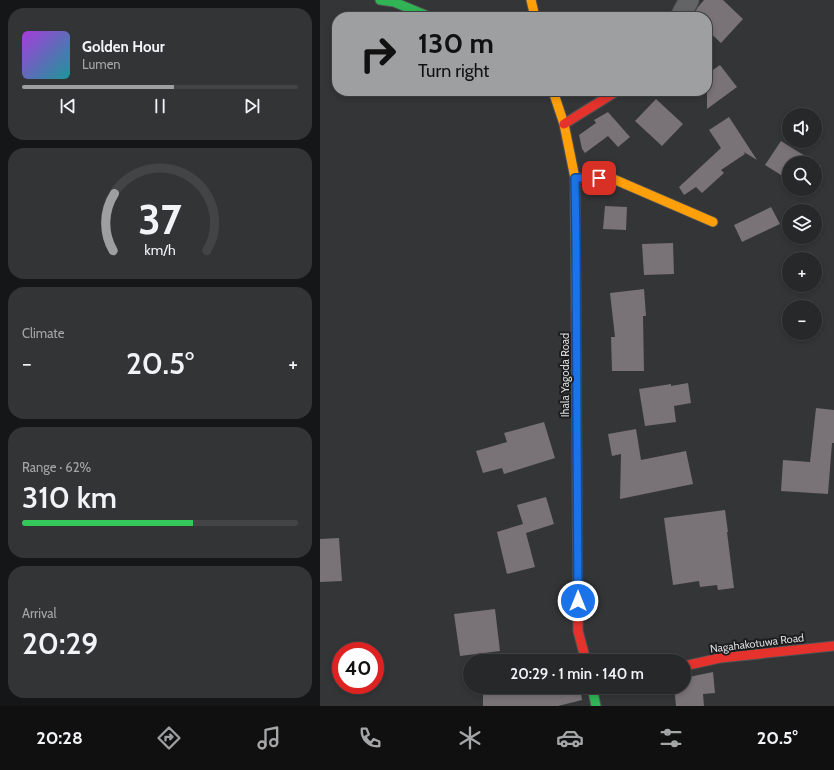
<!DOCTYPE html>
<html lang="en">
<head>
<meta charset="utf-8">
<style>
  body { margin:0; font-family:Cabin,sans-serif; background:#333435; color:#f1f3f6; height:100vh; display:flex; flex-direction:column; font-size:15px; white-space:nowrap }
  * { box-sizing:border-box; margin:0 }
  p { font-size:13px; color:#a4a6a8 }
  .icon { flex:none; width:22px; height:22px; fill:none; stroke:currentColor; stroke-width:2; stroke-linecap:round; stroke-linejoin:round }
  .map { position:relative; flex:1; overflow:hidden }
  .panel { display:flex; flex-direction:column; gap:8px; padding:8px; background:#151617; width:320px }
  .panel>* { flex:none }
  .hud { position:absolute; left:12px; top:12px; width:380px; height:84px; border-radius:16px; box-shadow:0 2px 6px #0003,0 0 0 1px #434446; background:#9e9fa1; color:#111; overflow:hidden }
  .buttons { position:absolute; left:462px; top:108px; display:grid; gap:8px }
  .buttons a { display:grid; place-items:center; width:40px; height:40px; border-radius:50%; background:#272829; box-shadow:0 2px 6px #0003,0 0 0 1px #434446; font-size:20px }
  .speed { position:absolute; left:12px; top:642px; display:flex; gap:8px; font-size:20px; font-weight:700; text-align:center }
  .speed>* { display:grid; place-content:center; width:52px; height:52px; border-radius:50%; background:#272829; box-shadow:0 2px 6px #0003,0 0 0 1px #434446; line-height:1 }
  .speed .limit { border:6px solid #d22; background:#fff; color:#111 }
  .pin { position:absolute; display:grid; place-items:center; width:34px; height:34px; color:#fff; margin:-17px; border-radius:8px; box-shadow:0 2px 6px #0006 }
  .me { position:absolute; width:44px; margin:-22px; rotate:0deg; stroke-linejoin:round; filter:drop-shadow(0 0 3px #0008) }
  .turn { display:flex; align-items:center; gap:14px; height:84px; padding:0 20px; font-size:18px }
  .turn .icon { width:52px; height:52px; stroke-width:2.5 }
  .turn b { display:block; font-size:28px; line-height:34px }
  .big { font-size:30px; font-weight:600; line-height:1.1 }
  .panel .tile { flex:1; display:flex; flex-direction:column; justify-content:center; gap:6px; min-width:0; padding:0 14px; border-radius:16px; background:#333435 }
  .panel .dial { align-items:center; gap:0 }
  .dial svg { height:104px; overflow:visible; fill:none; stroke:#434446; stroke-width:7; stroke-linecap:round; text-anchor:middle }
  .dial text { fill:#f1f3f6; stroke:none }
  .song { display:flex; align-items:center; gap:12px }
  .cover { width:48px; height:48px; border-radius:6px; background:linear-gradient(135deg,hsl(280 70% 55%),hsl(180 70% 35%)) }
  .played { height:4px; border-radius:2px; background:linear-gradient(90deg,#9e9fa1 55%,#434446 55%) }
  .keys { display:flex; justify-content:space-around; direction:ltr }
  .heat { display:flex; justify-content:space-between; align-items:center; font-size:22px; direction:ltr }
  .charge { height:6px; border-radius:3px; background:linear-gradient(90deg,#34c759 62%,#434446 0) }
  .trip { position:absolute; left:143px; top:654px; width:228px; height:40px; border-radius:20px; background:#272829; box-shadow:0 2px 6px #0003,0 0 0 1px #434446; font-weight:600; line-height:40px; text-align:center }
  .menu { display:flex; height:64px; justify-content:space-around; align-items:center; background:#101010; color:#a4a6a8 }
  .menu .icon { width:28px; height:28px }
  .menu .current { color:#9e9fa1 }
  .menu b { font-size:18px; color:#f1f3f6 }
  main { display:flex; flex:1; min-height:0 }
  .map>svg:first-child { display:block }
  .building { fill:#797276 }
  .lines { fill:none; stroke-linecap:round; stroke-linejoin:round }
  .street-casing { stroke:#515253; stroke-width:21 }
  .fast-casing { stroke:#515253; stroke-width:11 }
  .slow-casing { stroke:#515253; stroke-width:11 }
  .jam-casing { stroke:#515253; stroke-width:11 }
  .street { stroke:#636465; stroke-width:19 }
  .fast { stroke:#30b455; stroke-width:9 }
  .slow { stroke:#ff9f0a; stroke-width:9 }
  .jam { stroke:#e5322d; stroke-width:9 }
  .route-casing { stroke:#114b97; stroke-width:10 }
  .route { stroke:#1a73e8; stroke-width:7 }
  .labels { text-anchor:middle; stroke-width:4; stroke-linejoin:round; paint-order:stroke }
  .street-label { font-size:11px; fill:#d7d8da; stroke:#1c1d1e }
</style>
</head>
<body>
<main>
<section class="panel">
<div class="tile">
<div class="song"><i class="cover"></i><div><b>Golden Hour</b><p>Lumen</p></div></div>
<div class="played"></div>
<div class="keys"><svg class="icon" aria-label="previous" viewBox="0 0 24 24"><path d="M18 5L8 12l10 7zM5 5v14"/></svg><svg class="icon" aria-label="pause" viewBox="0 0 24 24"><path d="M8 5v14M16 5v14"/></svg><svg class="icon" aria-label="next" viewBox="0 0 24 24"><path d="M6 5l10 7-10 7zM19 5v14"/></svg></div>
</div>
<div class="tile dial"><svg viewBox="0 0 100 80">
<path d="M14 69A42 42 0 1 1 86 69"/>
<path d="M14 69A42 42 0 0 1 15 25" stroke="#9e9fa1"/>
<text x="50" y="56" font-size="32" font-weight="700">37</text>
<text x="50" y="72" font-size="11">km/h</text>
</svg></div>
<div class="tile"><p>Climate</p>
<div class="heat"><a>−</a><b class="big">20.5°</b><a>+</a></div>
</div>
<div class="tile"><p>Range · 62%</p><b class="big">310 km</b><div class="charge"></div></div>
<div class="tile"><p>Arrival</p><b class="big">20:29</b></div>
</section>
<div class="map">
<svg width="514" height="706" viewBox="0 0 514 706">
  <rect width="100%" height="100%" fill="#343537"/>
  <!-- building -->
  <path class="building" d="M384 0H403L423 19 401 43 387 30V17H372L378 7Z
    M400 65 417 87 387 109V74Z
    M336 99 363 124 342 146 315 121Z
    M288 112 310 137 298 147 288 136 265 153 262 149 259 135 276 123 274 120Z
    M409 117 437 160 424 152 425 154 401 170 404 173 382 193 376 187 364 195 359 187 401 148 389 130Z
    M461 141 501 166 495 175V163H469V180L445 165Z
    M285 206 307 207 306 230 283 229Z
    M451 207 460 224 422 242 414 225Z
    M353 243 354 274 324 275 322 244Z
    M324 289 326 316H323L324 371H292L291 337H295L290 293Z
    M368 383 371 403 354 406 356 422 325 426 319 389 351 384V386Z
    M496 408 514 410V443H512L508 494 461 491 463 460 490 462Z
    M224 422 235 458 184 474 182 468 163 473 156 451 187 442 184 433Z
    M316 429 321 460 366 451 373 484 300 499 301 454 292 456 288 434Z
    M226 497 234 524 206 533 215 567 187 574 177 532 203 524 197 505Z
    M405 510 408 532H407L414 588 398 590 397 585 380 587 379 581 353 585 344 518Z
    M19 538 22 581 0 582V539Z
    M175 609 180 651 140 656 134 614Z
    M393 672 395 693 383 694 384 706H356L354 687H364V678Z
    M212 687H260L262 700 238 706H163V694L212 689Z"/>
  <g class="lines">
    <!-- street casing -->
    <g class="street-casing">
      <path id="street" d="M360 17 369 0"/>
    </g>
    <!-- fast casing -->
    <g class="fast-casing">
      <path id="fast" d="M60 0 74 2 110 17
        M272 687 276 706"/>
    </g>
    <!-- slow casing -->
    <g class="slow-casing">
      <path id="slow" d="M211 0 215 17
        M233 91 244 124 255 178 256 310
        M255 178H291L393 222"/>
    </g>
    <!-- jam casing -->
    <g class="jam-casing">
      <path id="jam" d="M244 124 297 91
        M256 310 258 631 266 661
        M364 666 400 658 514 646"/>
    </g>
    <!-- street -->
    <use href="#street" class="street"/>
    <!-- fast -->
    <use href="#fast" class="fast"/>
    <!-- slow -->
    <use href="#slow" class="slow"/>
    <!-- jam -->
    <use href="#jam" class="jam"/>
  </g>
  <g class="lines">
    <!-- route casing -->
    <g class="route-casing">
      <path id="route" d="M258 601 256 245 255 178H279"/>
    </g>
    <!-- route -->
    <use href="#route" class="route"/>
  </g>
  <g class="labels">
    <!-- street labels -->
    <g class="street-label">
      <text transform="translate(245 375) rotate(-90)" y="4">Ihala Yagoda Road</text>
      <text transform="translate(437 643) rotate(-7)" y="4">Nagahakotuwa Road</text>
    </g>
  </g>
</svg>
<div class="buttons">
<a><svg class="icon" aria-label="sound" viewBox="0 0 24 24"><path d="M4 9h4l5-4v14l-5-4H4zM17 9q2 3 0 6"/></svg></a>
<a><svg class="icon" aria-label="search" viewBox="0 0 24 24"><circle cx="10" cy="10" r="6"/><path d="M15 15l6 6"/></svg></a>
<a><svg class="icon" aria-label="layers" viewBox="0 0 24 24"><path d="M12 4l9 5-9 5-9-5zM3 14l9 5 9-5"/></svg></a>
<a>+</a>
<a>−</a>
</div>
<div class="speed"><div class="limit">40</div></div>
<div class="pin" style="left:279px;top:178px;background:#d93025"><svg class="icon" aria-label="arrive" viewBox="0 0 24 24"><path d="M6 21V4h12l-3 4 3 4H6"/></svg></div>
<svg class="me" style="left:258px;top:601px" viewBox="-20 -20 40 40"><circle r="17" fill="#1a73e8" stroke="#fff" stroke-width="3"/><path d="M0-11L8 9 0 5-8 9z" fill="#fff"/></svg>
<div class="trip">20:29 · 1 min · 140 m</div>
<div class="hud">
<div class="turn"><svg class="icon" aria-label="right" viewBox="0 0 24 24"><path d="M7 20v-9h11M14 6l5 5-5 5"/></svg><div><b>130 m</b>Turn right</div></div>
</div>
</div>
</main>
<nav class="menu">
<b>20:28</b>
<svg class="icon current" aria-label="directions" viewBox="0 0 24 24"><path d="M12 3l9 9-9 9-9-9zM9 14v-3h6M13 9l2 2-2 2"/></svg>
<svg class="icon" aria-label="music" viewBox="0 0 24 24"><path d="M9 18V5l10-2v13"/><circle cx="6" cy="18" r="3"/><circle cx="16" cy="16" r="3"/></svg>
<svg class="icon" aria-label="phone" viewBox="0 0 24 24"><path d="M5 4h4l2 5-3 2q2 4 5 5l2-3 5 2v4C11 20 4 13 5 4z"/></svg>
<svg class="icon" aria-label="climate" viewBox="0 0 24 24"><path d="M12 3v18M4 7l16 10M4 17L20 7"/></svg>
<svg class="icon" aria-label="car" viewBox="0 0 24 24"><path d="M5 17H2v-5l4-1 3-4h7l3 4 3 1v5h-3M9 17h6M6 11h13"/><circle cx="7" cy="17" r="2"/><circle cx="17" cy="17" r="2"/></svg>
<svg class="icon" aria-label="filters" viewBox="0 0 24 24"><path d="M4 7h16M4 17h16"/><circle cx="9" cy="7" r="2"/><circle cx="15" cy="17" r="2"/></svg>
<b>20.5°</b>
</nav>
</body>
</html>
